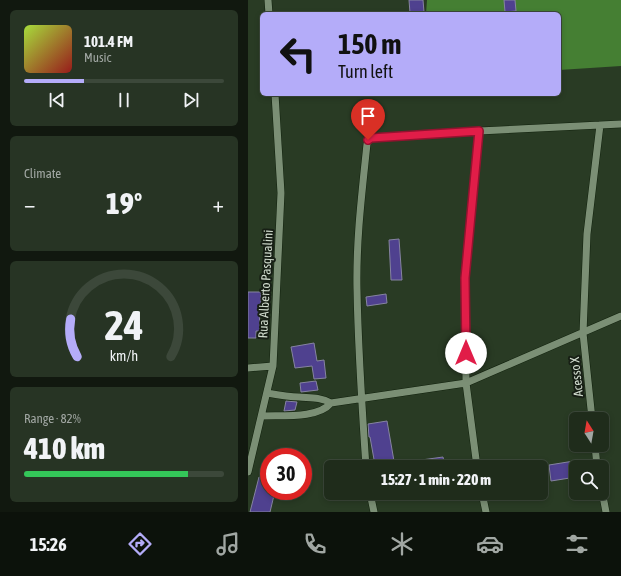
<!DOCTYPE html>
<html lang="en">
<head>
<meta charset="utf-8">
<style>
  body { margin:0; font-family:"Asap Condensed",sans-serif; background:#273424; color:#f1f3f6; height:100vh; display:flex; flex-direction:column; font-size:15px; white-space:nowrap }
  * { box-sizing:border-box; margin:0 }
  p { font-size:13px; color:#a1a7a3 }
  .icon { flex:none; width:22px; height:22px; fill:none; stroke:currentColor; stroke-width:2; stroke-linecap:round; stroke-linejoin:round }
  .map { position:relative; flex:1; overflow:hidden }
  .panel { display:flex; flex-direction:column; gap:10px; padding:10px; background:#11180f; width:248px }
  .panel>* { flex:none }
  .top-card { position:absolute; left:12px; top:12px; width:301px; height:84px; border-radius:6px; box-shadow:0 2px 6px #0003,0 0 0 1px #3c483a; background:#b4acf9; color:#111; overflow:hidden }
  .needle { width:26px; rotate:349deg }
  .fabs { position:absolute; left:321px; top:412px; display:grid; gap:8px }
  .fabs a { display:grid; place-items:center; width:40px; height:40px; border-radius:6px; background:#1f2c1b; box-shadow:0 2px 6px #0003,0 0 0 1px #3c483a; font-size:20px }
  .speed { position:absolute; left:12px; top:448px; display:flex; gap:8px; font-size:20px; font-weight:700; text-align:center }
  .speed>* { display:grid; place-content:center; width:52px; height:52px; border-radius:50%; background:#1f2c1b; box-shadow:0 2px 6px #0003,0 0 0 1px #3c483a; line-height:1 }
  .speed .limit { border:6px solid #d22; background:#fff; color:#111 }
  .pin { position:absolute; display:grid; place-items:center; width:34px; height:34px; color:#fff; margin:-41px -17px; border-radius:50% 50% 50% 0; rotate:-45deg; box-shadow:0 0 4px #0007 }
  .pin .icon { rotate:45deg }
  .me { position:absolute; width:44px; margin:-22px; rotate:0deg; stroke-linejoin:round; filter:drop-shadow(0 0 3px #0008) }
  .turn { display:flex; align-items:center; gap:14px; height:84px; padding:0 12px; font-size:18px }
  .turn .icon { width:52px; height:52px; stroke-width:2.5 }
  .turn b { display:block; font-size:28px; line-height:34px }
  .big { font-size:30px; font-weight:800; line-height:1.1 }
  .panel .card { flex:1; display:flex; flex-direction:column; justify-content:center; gap:6px; min-width:0; padding:0 14px; border-radius:6px; background:#273424 }
  .panel .dial { align-items:center; gap:0 }
  .dial svg { height:104px; overflow:visible; fill:none; stroke:#3c483a; stroke-width:7; stroke-linecap:round; text-anchor:middle }
  .dial text { fill:#f1f3f6; stroke:none }
  .song { display:flex; align-items:center; gap:12px }
  .cover { width:48px; height:48px; border-radius:6px; background:linear-gradient(135deg,hsl(80 70% 55%),hsl(0 70% 35%)) }
  .played { height:4px; border-radius:2px; background:linear-gradient(90deg,#b4acf9 30%,#3c483a 30%) }
  .keys { display:flex; justify-content:space-around; direction:ltr }
  .heat { display:flex; justify-content:space-between; align-items:center; font-size:22px; direction:ltr }
  .charge { height:6px; border-radius:3px; background:linear-gradient(90deg,#34c759 82%,#3c483a 0) }
  .trip { position:absolute; left:76px; top:460px; width:224px; height:40px; border-radius:6px; background:#1f2c1b; box-shadow:0 2px 6px #0003,0 0 0 1px #3c483a; font-weight:800; line-height:40px; text-align:center }
  .tabs { display:flex; height:64px; justify-content:space-around; align-items:center; background:#0c120b; color:#a1a7a3 }
  .tabs .icon { width:28px; height:28px }
  .tabs .current { color:#b4acf9 }
  .tabs b { font-size:18px; color:#f1f3f6 }
  main { display:flex; flex:1; min-height:0 }
  .map>svg:first-child { display:block }
  .forest { fill:#457f33 }
  .building { fill:#4f418f; stroke:#8684a1 }
  .lines { fill:none; stroke-linecap:round; stroke-linejoin:round }
  .minor-casing { stroke:#11210d; stroke-width:8 }
  .minor { stroke:#7b8f75; stroke-width:7 }
  .route-casing { stroke:#92132f; stroke-width:10 }
  .route { stroke:#e11d48; stroke-width:7 }
  .labels { text-anchor:middle; stroke-width:4; stroke-linejoin:round; paint-order:stroke }
  .street-label { font-size:13px; fill:#d0dbcd; stroke:#171f15 }
</style>
</head>
<body>
<main>
<section class="panel">
<div class="card">
<div class="song"><i class="cover"></i><div><b>101.4 FM</b><p>Music</p></div></div>
<div class="played"></div>
<div class="keys"><svg class="icon" aria-label="previous" viewBox="0 0 24 24"><path d="M18 5L8 12l10 7zM5 5v14"/></svg><svg class="icon" aria-label="pause" viewBox="0 0 24 24"><path d="M8 5v14M16 5v14"/></svg><svg class="icon" aria-label="next" viewBox="0 0 24 24"><path d="M6 5l10 7-10 7zM19 5v14"/></svg></div>
</div>
<div class="card"><p>Climate</p>
<div class="heat"><a>−</a><b class="big">19°</b><a>+</a></div>
</div>
<div class="card dial"><svg viewBox="0 0 100 80">
<path d="M14 69A42 42 0 1 1 86 69"/>
<path d="M14 69A42 42 0 0 1 9 40" stroke="#b4acf9"/>
<text x="50" y="56" font-size="32" font-weight="700">24</text>
<text x="50" y="72" font-size="11">km/h</text>
</svg></div>
<div class="card"><p>Range · 82%</p><b class="big">410 km</b><div class="charge"></div></div>
</section>
<div class="map">
<svg width="373" height="512" viewBox="0 0 373 512">
  <rect width="100%" height="100%" fill="#293b24"/>
  <!-- forest -->
  <path class="forest" d="M179 0H373V66L311 70V14H178Z"/>
  <!-- building -->
  <path class="building" d="M161 0H175L176 12 162 13Z
    M256 0H267L268 11 257 12Z
    M151 239 154 280H143L141 240Z
    M0 292H13V307H11L12 331H8V338H0Z
    M138 294 139 303 119 306 118 297Z
    M66 343 69 361 76 360 78 378 66 379 64 366 47 368 43 347Z
    M68 381 70 390 53 392 52 383Z
    M38 401 49 402 47 410 36 411Z
    M139 421 146 461 127 465 122 437H121L120 424Z
    M195 457 197 467H160L159 462Z
    M326 461 328 477 303 481 301 465Z
    M11 477 21 480V491H27L22 512H2Z"/>
  <g class="lines">
    <!-- minor casing -->
    <g class="minor-casing">
      <path id="minor" d="M20 0 21 14
        M0 368 25 366
        M19 393C30 395 41 397 51 397 63 398 72 397 83 403L218 383 373 316
        M14 416C33 415 70 419 83 403
        M344 419 335 333 339 234 352 125
        M347 445 349 467
        M118 467C114 408 110 348 109 289 108 240 114 192 119 144L120 140 123 138 231 131 373 124
        M229 467 218 383 217 278 231 131
        M0 472 25 366 33 193 27 94
        M354 491 358 512
        M122 493 126 512
        M234 493 238 512"/>
    </g>
    <!-- minor -->
    <use href="#minor" class="minor"/>
  </g>
  <g class="lines">
    <!-- route casing -->
    <g class="route-casing">
      <path id="route" d="M120 140 123 138 231 131 217 278 218 353"/>
    </g>
    <!-- route -->
    <use href="#route" class="route"/>
  </g>
  <g class="labels">
    <!-- street labels -->
    <g class="street-label">
      <text transform="translate(17 284) rotate(-87)" y="5">Rua Alberto Pasqualini</text>
      <text transform="translate(328 377) rotate(-96)" y="5">Acesso X</text>
    </g>
  </g>
</svg>
<div class="fabs">
<a><svg class="needle" viewBox="-14 -14 28 28"><path d="M0-13l5 13h-10z" fill="#e53935"/><path d="M0 13l5-13h-10z" fill="#a1a7a3"/></svg></a>
<a><svg class="icon" aria-label="search" viewBox="0 0 24 24"><circle cx="10" cy="10" r="6"/><path d="M15 15l6 6"/></svg></a>
</div>
<div class="speed"><div class="limit">30</div></div>
<div class="pin" style="left:120px;top:140px;background:#d93025"><svg class="icon" aria-label="arrive" viewBox="0 0 24 24"><path d="M6 21V4h12l-3 4 3 4H6"/></svg></div>
<svg class="me" style="left:218px;top:353px" viewBox="-20 -20 40 40"><circle r="19" fill="#fff"/><path d="M0-13L10 11 0 6-10 11z" fill="#e11d48"/></svg>
<div class="trip">15:27 · 1 min · 220 m</div>
<div class="top-card">
<div class="turn"><svg class="icon" aria-label="left" viewBox="0 0 24 24"><path d="M17 20v-9H6M10 6l-5 5 5 5"/></svg><div><b>150 m</b>Turn left</div></div>
</div>
</div>
</main>
<nav class="tabs">
<b>15:26</b>
<svg class="icon current" aria-label="directions" viewBox="0 0 24 24"><path d="M12 3l9 9-9 9-9-9zM9 14v-3h6M13 9l2 2-2 2"/></svg>
<svg class="icon" aria-label="music" viewBox="0 0 24 24"><path d="M9 18V5l10-2v13"/><circle cx="6" cy="18" r="3"/><circle cx="16" cy="16" r="3"/></svg>
<svg class="icon" aria-label="phone" viewBox="0 0 24 24"><path d="M5 4h4l2 5-3 2q2 4 5 5l2-3 5 2v4C11 20 4 13 5 4z"/></svg>
<svg class="icon" aria-label="climate" viewBox="0 0 24 24"><path d="M12 3v18M4 7l16 10M4 17L20 7"/></svg>
<svg class="icon" aria-label="car" viewBox="0 0 24 24"><path d="M5 17H2v-5l4-1 3-4h7l3 4 3 1v5h-3M9 17h6M6 11h13"/><circle cx="7" cy="17" r="2"/><circle cx="17" cy="17" r="2"/></svg>
<svg class="icon" aria-label="filters" viewBox="0 0 24 24"><path d="M4 7h16M4 17h16"/><circle cx="9" cy="7" r="2"/><circle cx="15" cy="17" r="2"/></svg>
</nav>
</body>
</html>
